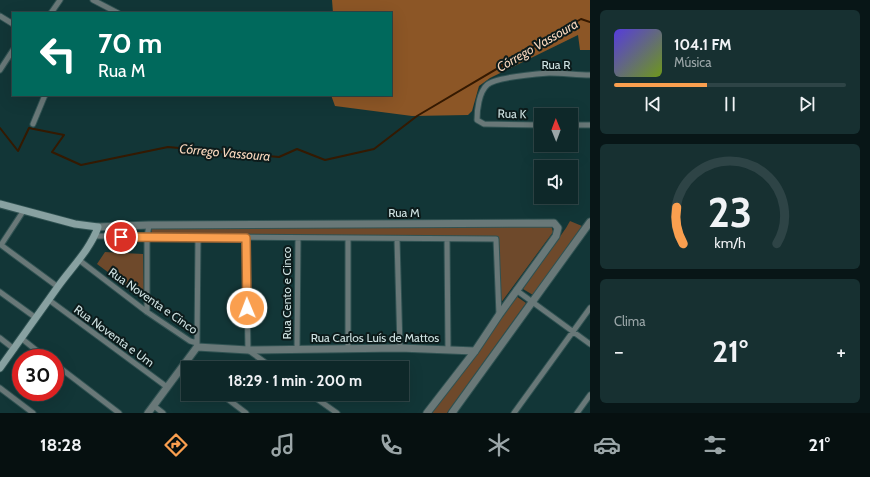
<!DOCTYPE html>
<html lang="pt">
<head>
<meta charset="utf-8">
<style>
  body { margin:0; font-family:Cabin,sans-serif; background:#173031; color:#f1f3f6; height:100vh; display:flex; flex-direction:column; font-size:15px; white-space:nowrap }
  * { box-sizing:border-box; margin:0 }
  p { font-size:13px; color:#9ba6a8 }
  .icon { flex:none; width:22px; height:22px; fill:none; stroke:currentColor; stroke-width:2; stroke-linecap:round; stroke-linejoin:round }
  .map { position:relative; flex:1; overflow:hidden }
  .drawer { display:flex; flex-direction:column; gap:10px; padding:10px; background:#081617; width:280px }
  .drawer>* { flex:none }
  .guide { position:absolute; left:12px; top:12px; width:380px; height:84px; border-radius:0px; box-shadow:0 4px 16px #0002,0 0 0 1px #2e4446; background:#00695c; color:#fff; overflow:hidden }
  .needle { width:26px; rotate:359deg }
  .tools { position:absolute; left:534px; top:108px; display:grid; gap:8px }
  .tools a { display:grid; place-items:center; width:44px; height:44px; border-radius:0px; background:#0e2829; box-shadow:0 4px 16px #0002,0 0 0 1px #2e4446; font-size:20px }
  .speed { position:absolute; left:12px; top:349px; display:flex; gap:8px; font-size:20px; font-weight:700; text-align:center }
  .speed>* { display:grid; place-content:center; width:52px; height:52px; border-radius:50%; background:#0e2829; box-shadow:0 4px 16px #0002,0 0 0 1px #2e4446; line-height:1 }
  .speed .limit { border:6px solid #d22; background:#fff; color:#111 }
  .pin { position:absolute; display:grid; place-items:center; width:34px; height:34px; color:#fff; margin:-17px; border:2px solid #fff; border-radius:50%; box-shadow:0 1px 4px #0007 }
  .me { position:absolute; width:44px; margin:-22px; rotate:359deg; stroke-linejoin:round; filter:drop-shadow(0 0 3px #0008) }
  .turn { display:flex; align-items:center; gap:14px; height:84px; padding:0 20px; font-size:18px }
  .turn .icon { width:52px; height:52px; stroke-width:2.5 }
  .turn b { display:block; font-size:28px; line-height:34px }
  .big { font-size:30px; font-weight:700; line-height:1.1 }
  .drawer .tile { flex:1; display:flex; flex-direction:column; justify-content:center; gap:6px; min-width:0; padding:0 14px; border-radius:6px; background:#173031 }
  .drawer .dial { align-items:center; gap:0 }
  .dial svg { height:104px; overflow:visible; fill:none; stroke:#2e4446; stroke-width:7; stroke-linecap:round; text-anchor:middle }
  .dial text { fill:#f1f3f6; stroke:none }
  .song { display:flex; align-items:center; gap:12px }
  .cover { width:48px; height:48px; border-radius:6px; background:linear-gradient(135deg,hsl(250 70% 55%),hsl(80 70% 35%)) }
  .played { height:4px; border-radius:2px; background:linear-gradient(90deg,#fa9f4f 40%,#2e4446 40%) }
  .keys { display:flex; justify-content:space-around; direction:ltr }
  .heat { display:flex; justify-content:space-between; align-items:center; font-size:22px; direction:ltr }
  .trip { position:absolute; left:181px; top:361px; width:228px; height:40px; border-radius:0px; background:#0e2829; box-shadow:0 4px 16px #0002,0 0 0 1px #2e4446; font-weight:700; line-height:40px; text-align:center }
  .tabs { display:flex; height:64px; justify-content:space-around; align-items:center; background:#061010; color:#9ba6a8 }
  .tabs .icon { width:28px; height:28px }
  .tabs .current { color:#fa9f4f }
  .tabs b { font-size:18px; color:#f1f3f6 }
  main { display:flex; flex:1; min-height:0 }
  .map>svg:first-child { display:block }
  .green { fill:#6e492b }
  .forest { fill:#8c5626 }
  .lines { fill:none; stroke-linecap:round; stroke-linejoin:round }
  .stream { stroke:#341901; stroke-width:2 }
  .minor-casing { stroke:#305252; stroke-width:7 }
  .tertiary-casing { stroke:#305252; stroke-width:9 }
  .secondary-casing { stroke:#305252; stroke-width:9 }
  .minor { stroke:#697878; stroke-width:5 }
  .tertiary { stroke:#697878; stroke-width:7 }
  .secondary { stroke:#88a1a1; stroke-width:7 }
  .route-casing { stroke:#a26733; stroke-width:10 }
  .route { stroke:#fa9f4f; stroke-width:7 }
  .labels { text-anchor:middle; stroke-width:4; stroke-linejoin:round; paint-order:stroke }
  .street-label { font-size:12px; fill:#cfe2e2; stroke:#0c1b1b }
  .water-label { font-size:13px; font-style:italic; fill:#f7d6bc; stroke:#0c1b1b }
</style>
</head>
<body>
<main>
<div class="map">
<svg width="590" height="413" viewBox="0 0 590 413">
  <rect width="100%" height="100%" fill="#123637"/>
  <!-- green -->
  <path class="green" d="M570 221 582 226 533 295 523 289 566 228Z
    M551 225 553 232 500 304 499 237 152 236 151 227Z
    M105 252 143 254 144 299 97 264Z
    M516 296 526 303 447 413H431Z"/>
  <!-- forest -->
  <path class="forest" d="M332 0H590V50H580L578 35 490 78 479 86 472 111 468 115 412 116 335 106 331 95H391V13H333Z"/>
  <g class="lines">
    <!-- stream -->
    <path class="stream" d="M0 128 18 151 29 128 64 135 52 152 81 165 168 147 279 157 297 149 325 160 374 149 417 116 581 19 590 22"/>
    <!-- minor casing -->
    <g class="minor-casing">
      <path id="minor" d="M93 0 118 13
        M51 13 60 0
        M0 16 13 24
        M0 70 13 50
        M33 124 45 95
        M541 125 484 124 477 120C477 110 479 92 487 85 495 77 537 74 550 73 563 73 577 75 590 75
        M571 125H590
        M24 210 1 245 58 287
        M95 236 496 239 499 315
        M246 238 248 350 273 368
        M397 239 400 348
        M447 239 448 349
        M79 260 147 312 190 341 197 343
        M516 290 590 344
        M0 292 36 318
        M49 300 167 387
        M147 312V237L149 225
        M0 338 14 349
        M21 338 46 358
        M197 346 198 237
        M348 348V238
        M297 349 298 238
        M55 364 119 413
        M183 366 188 370
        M0 388 33 413
        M221 394 246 413
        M310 394 337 413
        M154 406 163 413
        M514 413 590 308
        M577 413 590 395"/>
    </g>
    <!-- tertiary casing -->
    <g class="tertiary-casing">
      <path id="tertiary" d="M98 227 149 225 554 223 558 228 556 236 499 315 475 351 427 413
        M148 413 197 347 248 350 400 348 475 351
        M452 413 590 222"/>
    </g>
    <!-- secondary casing -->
    <g class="secondary-casing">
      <path id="secondary" d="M0 204 75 224 98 227C90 250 71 268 57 288 38 315 19 341 0 368"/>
    </g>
    <!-- minor -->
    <use href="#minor" class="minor"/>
    <!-- tertiary -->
    <use href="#tertiary" class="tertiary"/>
    <!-- secondary -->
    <use href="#secondary" class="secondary"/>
  </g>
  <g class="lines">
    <!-- route casing -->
    <g class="route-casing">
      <path id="route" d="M121 237 246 238 247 308"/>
    </g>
    <!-- route -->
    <use href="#route" class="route"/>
  </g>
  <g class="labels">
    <!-- street labels -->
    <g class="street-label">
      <text x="556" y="69">Rua R</text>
      <text transform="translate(512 114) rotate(1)" y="4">Rua K</text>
      <text x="404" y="217">Rua M</text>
      <text transform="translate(287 293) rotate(-90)" y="4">Rua Cento e Cinco</text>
      <text transform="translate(153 301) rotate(35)" y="4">Rua Noventa e Cinco</text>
      <text transform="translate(114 336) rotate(36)" y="4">Rua Noventa e Um</text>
      <text x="375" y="342">Rua Carlos Luís de Mattos</text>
    </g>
    <!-- water labels -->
    <g class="water-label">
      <text transform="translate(537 45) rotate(-30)" y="5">Córrego Vassoura</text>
      <text transform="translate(225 152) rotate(5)" y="5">Córrego Vassoura</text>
    </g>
  </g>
</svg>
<div class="tools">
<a><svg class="needle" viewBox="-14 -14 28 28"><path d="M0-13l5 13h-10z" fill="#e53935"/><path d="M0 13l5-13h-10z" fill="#9ba6a8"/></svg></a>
<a><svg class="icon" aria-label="sound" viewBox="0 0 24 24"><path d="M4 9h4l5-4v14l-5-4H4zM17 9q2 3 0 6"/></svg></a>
</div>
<div class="speed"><div class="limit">30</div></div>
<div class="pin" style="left:121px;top:237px;background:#d93025"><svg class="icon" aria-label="arrive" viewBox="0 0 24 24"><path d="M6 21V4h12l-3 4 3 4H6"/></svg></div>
<svg class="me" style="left:247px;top:308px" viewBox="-20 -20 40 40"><circle r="17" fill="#fa9f4f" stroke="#fff" stroke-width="3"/><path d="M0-11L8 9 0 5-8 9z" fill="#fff"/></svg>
<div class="trip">18:29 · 1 min · 200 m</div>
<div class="guide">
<div class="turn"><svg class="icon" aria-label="left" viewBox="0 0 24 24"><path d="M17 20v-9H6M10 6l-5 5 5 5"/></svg><div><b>70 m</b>Rua M</div></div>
</div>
</div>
<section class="drawer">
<div class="tile">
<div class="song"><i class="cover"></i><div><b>104.1 FM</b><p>Música</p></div></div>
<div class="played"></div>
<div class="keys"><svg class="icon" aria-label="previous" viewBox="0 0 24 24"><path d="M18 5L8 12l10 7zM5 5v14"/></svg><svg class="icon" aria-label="pause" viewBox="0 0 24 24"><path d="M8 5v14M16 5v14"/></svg><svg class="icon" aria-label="next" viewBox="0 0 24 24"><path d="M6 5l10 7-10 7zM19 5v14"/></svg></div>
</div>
<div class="tile dial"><svg viewBox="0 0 100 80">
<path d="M14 69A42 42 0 1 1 86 69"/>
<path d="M14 69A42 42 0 0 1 9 41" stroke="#fa9f4f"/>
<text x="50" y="56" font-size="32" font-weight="700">23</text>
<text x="50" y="72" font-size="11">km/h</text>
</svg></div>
<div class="tile"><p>Clima</p>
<div class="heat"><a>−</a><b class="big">21°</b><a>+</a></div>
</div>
</section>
</main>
<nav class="tabs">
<b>18:28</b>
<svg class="icon current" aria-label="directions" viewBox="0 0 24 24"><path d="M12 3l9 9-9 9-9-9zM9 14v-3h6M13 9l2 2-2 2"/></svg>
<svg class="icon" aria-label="music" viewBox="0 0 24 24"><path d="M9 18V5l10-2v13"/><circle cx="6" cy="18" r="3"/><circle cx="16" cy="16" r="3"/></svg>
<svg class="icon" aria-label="phone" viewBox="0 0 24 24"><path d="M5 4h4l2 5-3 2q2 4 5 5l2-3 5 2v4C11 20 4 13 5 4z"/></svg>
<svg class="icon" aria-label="climate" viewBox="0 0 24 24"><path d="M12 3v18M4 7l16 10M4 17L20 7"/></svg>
<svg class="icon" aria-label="car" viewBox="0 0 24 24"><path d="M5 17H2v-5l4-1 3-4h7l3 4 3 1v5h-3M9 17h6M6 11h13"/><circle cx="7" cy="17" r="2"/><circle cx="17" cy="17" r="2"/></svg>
<svg class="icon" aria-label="filters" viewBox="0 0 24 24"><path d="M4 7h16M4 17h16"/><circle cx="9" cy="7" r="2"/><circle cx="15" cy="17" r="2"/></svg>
<b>21°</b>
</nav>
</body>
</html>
